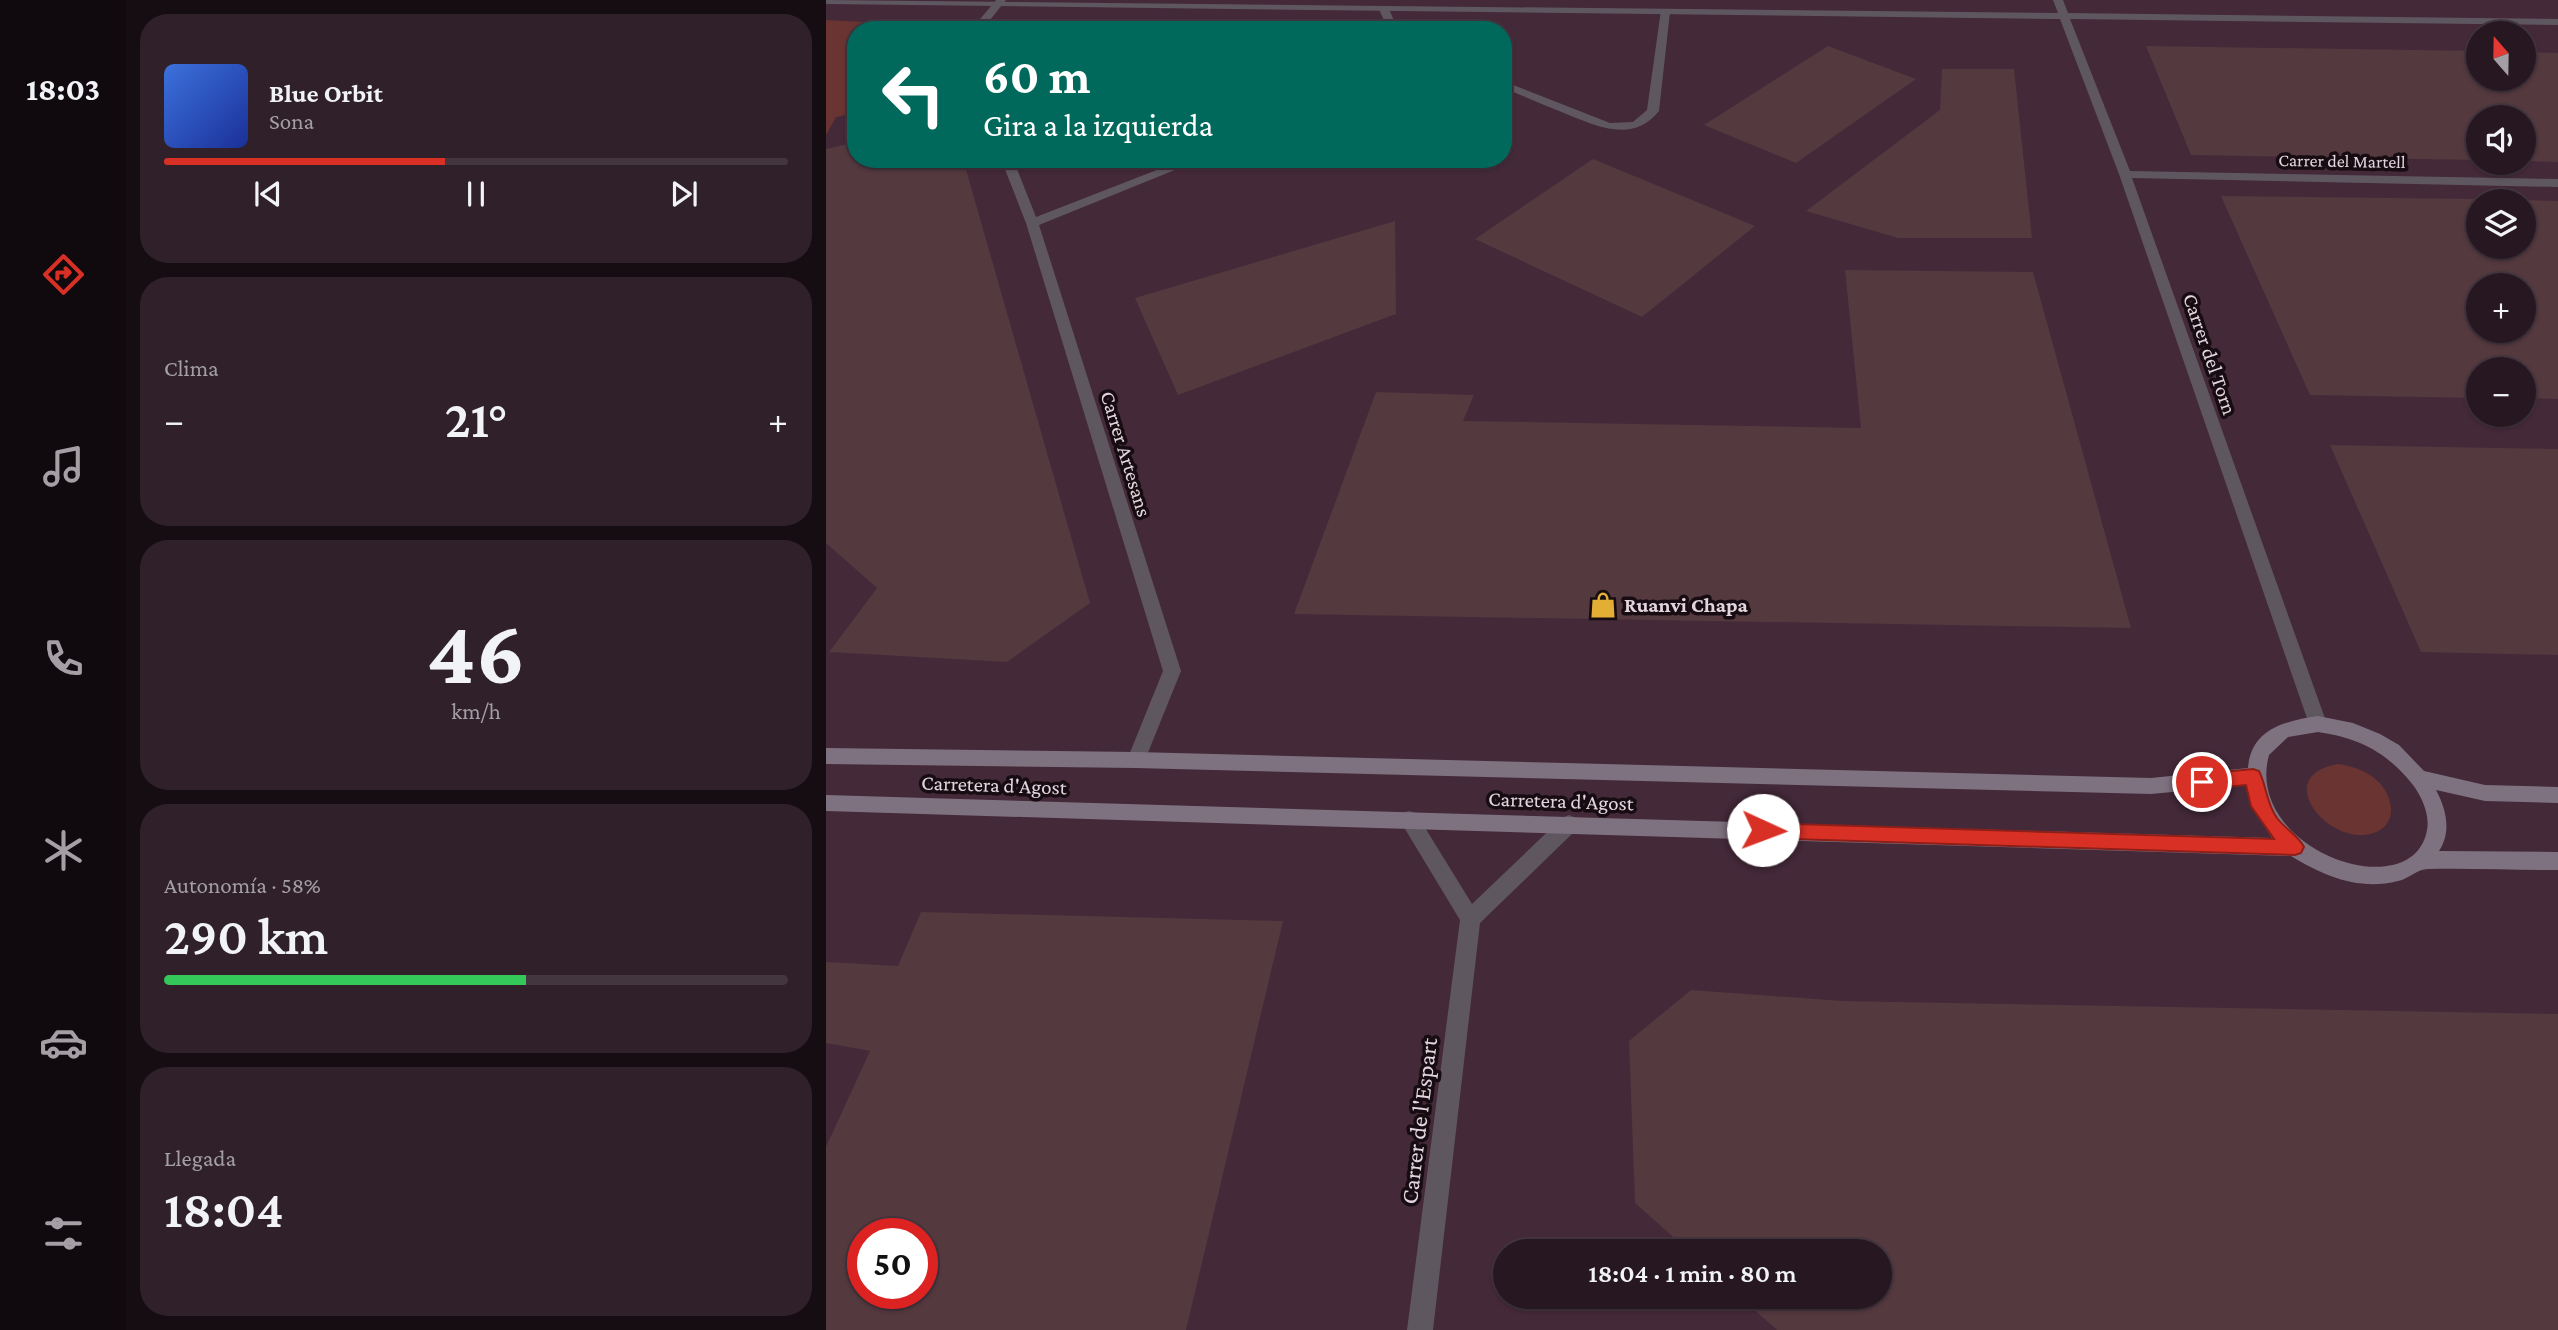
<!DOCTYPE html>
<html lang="es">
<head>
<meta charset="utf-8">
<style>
  body { margin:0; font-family:"Crimson Pro",serif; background:#2f202a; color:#f1f3f6; height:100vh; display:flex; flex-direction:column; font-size:26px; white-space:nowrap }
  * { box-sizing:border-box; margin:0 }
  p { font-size:23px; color:#a49fa5 }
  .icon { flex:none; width:38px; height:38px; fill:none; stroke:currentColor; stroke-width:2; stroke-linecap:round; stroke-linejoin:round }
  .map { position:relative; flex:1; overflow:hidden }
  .side { display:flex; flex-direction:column; gap:14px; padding:14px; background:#150d12; width:700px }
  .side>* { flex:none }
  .banner { position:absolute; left:21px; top:21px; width:665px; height:147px; border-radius:28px; box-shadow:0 2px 5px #0004,0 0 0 2px #43363f; background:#00695c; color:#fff; overflow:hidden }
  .needle { width:46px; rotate:340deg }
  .tools { position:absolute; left:1640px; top:21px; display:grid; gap:14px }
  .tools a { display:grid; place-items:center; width:70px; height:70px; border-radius:50%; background:#271721; box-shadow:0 2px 5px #0004,0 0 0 2px #43363f; font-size:35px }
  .speed { position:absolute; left:21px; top:1218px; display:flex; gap:14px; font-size:35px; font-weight:700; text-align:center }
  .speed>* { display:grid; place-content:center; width:91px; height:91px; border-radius:50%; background:#271721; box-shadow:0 2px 5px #0004,0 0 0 2px #43363f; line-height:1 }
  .speed .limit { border:10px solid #d22; background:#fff; color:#111 }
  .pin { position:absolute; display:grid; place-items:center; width:60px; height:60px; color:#fff; margin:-30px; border:4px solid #fff; border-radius:50%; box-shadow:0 2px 7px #0007 }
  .me { position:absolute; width:77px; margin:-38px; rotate:92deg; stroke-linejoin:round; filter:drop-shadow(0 0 5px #0008) }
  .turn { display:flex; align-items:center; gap:24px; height:147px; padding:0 21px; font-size:32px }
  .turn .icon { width:91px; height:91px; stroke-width:2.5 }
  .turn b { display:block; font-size:49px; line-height:60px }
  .big { font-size:52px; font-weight:600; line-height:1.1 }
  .side .tile { flex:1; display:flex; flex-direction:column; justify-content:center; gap:10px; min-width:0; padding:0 24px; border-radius:28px; background:#2f202a }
  .side .dial { align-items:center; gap:0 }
  .dial b { font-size:91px; line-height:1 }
  .song { display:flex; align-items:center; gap:21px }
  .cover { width:84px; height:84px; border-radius:10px; background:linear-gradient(135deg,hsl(220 70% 55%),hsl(230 70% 35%)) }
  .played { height:7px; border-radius:4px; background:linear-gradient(90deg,#d93025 45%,#43363f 45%) }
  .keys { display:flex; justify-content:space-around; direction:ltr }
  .heat { display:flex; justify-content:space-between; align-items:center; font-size:38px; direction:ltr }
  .charge { height:10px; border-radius:5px; background:linear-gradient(90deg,#34c759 58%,#43363f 0) }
  .trip { position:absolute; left:667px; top:1239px; width:399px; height:70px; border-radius:35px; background:#271721; box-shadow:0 2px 5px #0004,0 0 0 2px #43363f; font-weight:600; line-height:70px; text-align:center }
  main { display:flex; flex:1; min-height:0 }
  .tabs { display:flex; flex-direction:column; width:126px; justify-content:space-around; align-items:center; background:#10090d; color:#a49fa5 }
  .tabs .icon { width:49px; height:49px }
  .tabs .selected { color:#d93025 }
  .tabs b { font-size:32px; color:#f1f3f6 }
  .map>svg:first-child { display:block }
  .built { fill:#442939; fill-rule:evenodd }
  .green { fill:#693432 }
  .building { fill:#54393f; fill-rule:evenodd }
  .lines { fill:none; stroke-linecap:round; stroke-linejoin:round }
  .service { fill:#5f5760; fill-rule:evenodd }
  .minor { fill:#5f5760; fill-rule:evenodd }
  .secondary { fill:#7f7280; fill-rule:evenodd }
  .route { fill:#d93025; stroke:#8d1f18; stroke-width:2 }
  .labels { text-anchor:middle; stroke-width:7; stroke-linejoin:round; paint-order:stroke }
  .far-street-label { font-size:18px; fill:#e3d4dd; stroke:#160c12 }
  .street-label { font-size:21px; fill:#e3d4dd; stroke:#160c12 }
  .poi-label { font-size:21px; font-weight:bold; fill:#e3d4dd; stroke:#160c12; text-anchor:start }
  .near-street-label { font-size:24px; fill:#e3d4dd; stroke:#160c12 }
</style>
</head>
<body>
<main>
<nav class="tabs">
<b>18:03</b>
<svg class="icon selected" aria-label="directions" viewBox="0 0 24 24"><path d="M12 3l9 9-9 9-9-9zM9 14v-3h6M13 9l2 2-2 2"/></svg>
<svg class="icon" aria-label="music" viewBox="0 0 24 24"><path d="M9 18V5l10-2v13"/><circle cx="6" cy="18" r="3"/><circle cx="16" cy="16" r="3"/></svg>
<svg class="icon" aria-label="phone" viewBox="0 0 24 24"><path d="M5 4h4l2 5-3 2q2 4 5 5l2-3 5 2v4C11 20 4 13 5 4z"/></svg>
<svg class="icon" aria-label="climate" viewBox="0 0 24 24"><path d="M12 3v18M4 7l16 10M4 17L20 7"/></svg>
<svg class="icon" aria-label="car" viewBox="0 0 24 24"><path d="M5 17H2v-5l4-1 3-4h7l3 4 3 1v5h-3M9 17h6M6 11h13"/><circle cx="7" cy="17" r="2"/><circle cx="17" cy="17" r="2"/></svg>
<svg class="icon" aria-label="filters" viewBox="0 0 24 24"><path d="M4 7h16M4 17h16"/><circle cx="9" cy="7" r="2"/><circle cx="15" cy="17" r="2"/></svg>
</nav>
<section class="side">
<div class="tile">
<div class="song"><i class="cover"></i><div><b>Blue Orbit</b><p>Sona</p></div></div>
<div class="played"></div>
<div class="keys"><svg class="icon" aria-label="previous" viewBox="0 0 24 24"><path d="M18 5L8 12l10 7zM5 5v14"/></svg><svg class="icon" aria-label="pause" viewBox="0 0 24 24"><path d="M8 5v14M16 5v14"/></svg><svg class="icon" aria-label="next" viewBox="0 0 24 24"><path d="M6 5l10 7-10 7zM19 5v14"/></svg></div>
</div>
<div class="tile"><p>Clima</p>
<div class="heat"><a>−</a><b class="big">21°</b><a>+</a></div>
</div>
<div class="tile dial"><b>46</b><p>km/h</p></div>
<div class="tile"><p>Autonomía · 58%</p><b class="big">290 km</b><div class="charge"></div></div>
<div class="tile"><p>Llegada</p><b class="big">18:04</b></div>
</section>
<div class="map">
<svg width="1732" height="1330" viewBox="0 0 1732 1330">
  <rect width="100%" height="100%" fill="#341f2c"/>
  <!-- built -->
  <path class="built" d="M0 0H1732V1330H0ZM30 30H677V159H30ZM1652 33H1698V79H1652ZM1652 117H1698V163H1652ZM1652 201H1698V247H1652ZM1652 285H1698V331H1652ZM1652 369H1698V415H1652ZM37 1234H96V1293H37ZM679 1251H1054V1297H679Z"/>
  <!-- green -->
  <path class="green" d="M0 20 100 25 102 30H30V113L10 117 0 135Z
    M1512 764C1525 766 1536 769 1547 777 1571 795 1574 832 1538 835 1496 838 1448 775 1512 764Z"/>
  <!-- building -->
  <path class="building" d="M1002 46 1090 79 970 163 878 125Z
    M1320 46 1652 51V79H1698V52L1732 53V162L1698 161V117H1652V160L1365 155Z
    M1116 69H1188L1206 238H1072L980 211 1114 110Z
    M30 142V159H137L264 603 181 662 3 652 51 588 0 543V149Z
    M767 159 929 226 816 317 649 239Z
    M1395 196 1652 199V247H1698V200L1732 201V399L1698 398V369H1652V398L1484 395ZM1652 285H1698V331H1652Z
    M569 221 570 314 352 395 309 298Z
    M1019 270 1207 272 1305 628 468 614 550 392 648 395 637 421 1035 428Z
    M1504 445 1732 449V655L1595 652Z
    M95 912 457 921 360 1330H0V1147L44 1051 0 1043V962L72 966ZM37 1234H96V1293H37Z
    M865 990 1017 1001 1732 1014V1330H951L914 1297H1054V1251H863L809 1203 803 1041Z"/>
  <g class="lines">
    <!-- service -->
    <path class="service" d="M170 0H180L156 30H145Z
      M558 6 563 9 572 30H562L553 9Z
      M835 10 844 12 833 111C807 144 770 126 738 113 718 105 698 96 677 88V81L784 123 807 122 821 110Z
      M175 159H187L210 217 359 159H376L213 225 355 671 319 760 317 766 310 768 303 766 301 760 337 671 200 223Z"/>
    <!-- minor -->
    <path class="minor" d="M0 0 1232 13 1227 0H1237L1242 13 1732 19V25L1244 19 1304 171 1732 179V187L1306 178 1501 724 1498 729 1492 732 1486 729 1483 724 1293 174 1234 19 0 4Z
      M583 811 590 813 646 904 736 818 743 815 750 818 753 824 750 830 654 923 607 1330H581L634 920 573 819 576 813Z"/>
    <!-- secondary -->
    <path class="secondary" d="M1492 716 1527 723 1554 734 1573 745 1598 771 1659 785 1732 787V803L1659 801 1610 790C1620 809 1626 831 1613 851L1732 852V870C1689 870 1645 868 1602 869 1591 869 1583 879 1572 881 1533 891 1498 876 1465 856L0 811V795L1446 838 1431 814 1421 785 1325 794 310 768 0 764V748L310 752 1325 778 1422 768C1425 729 1459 721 1492 716ZM1492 732C1533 738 1561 752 1587 785 1596 797 1604 815 1601 830 1587 909 1417 850 1443 755L1462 737Z"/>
  </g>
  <!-- route -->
  <path class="route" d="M1427 769 1433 771C1441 787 1440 803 1451 818 1459 829 1472 835 1478 847L1475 853 1469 855 937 838 929 830 937 823 1448 839 1425 806 1420 785 1376 789 1367 782 1376 774Z"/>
  <!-- icons -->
  <defs>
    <g id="shop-bare" transform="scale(2.1)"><path d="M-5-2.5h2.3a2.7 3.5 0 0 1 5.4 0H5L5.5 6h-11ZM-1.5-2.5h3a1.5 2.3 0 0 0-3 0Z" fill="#e2af34" stroke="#160c12" stroke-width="2.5" paint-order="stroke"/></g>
  </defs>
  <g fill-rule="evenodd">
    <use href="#shop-bare" x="777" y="605"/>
  </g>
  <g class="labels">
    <!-- far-street labels -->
    <g class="far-street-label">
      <text transform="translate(1516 161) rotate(1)" y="6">Carrer del Martell</text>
    </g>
    <!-- street labels -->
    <g class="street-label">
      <text transform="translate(1384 354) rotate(71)" y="7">Carrer del Torn</text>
      <text transform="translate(300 454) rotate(73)" y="7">Carrer Artesans</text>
      <text transform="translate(168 785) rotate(2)" y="7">Carretera d'Agost</text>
      <text transform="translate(735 801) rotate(2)" y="7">Carretera d'Agost</text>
    </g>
    <!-- poi labels -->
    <g class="poi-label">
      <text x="798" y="612">Ruanvi Chapa</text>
    </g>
    <!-- near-street labels -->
    <g class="near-street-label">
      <text transform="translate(593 1121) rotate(-83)" y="8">Carrer de l'Espart</text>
    </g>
  </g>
</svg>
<div class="tools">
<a><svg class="needle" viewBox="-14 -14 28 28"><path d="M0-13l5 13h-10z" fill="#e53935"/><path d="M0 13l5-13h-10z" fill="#a49fa5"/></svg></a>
<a><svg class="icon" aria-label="sound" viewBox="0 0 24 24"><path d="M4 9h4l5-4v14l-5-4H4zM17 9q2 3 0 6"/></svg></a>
<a><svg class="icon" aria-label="layers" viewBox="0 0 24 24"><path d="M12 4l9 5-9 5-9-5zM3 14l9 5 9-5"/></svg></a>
<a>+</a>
<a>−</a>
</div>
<div class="speed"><div class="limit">50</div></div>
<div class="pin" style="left:1376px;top:782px;background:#d93025"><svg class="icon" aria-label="arrive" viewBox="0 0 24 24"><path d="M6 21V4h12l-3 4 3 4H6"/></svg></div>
<svg class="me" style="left:937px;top:830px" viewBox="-20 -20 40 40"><circle r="19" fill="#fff"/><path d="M0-13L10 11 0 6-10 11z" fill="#d93025"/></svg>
<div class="trip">18:04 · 1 min · 80 m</div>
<div class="banner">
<div class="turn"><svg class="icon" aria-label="left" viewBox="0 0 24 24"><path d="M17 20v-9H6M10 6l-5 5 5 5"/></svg><div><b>60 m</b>Gira a la izquierda</div></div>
</div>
</div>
</main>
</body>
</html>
